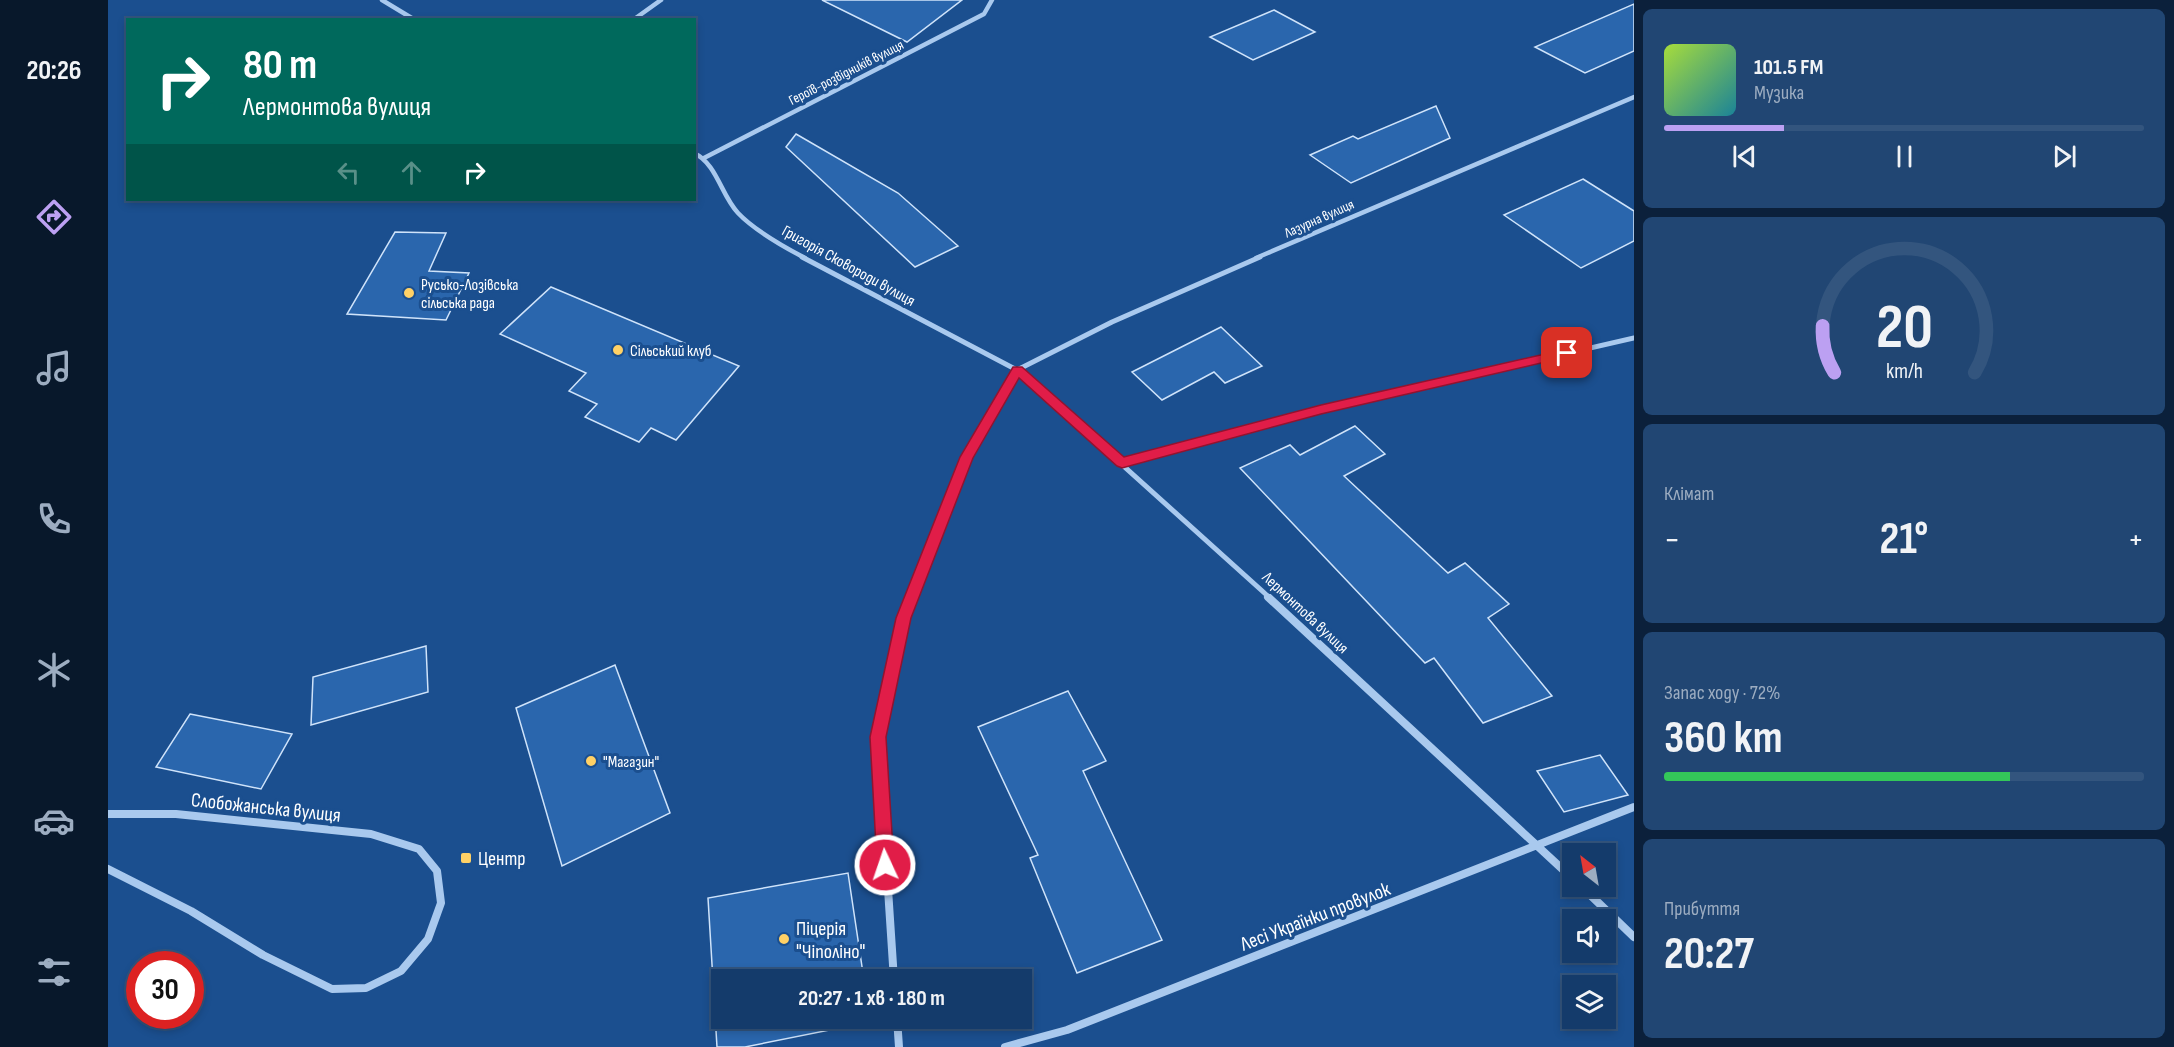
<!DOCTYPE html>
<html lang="uk">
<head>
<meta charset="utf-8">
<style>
  body { margin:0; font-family:"Sofia Sans Condensed",sans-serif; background:#214673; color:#f1f3f6; height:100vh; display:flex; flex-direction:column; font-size:22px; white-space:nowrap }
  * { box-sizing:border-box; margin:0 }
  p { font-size:20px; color:#9dadc1 }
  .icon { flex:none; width:33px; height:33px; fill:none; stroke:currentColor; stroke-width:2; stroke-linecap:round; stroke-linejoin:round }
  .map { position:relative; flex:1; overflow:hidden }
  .sheet { display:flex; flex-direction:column; gap:9px; padding:9px; background:#0b203b; width:540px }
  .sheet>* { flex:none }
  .banner { position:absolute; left:18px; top:18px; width:570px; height:183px; border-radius:0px; box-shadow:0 3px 9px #0003,0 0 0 2px #33557e; background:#00695c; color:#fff; overflow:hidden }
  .needle { width:39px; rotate:329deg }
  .controls { position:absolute; left:1454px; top:843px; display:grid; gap:12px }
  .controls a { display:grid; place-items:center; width:54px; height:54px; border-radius:0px; background:#143b6b; box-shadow:0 3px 9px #0003,0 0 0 2px #33557e; font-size:30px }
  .speed { position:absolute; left:18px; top:951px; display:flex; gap:12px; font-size:30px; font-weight:700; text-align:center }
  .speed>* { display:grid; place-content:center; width:78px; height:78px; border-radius:50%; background:#143b6b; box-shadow:0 3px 9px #0003,0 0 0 2px #33557e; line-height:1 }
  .speed .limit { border:9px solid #d22; background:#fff; color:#111 }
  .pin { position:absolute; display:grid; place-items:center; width:51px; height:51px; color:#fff; margin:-26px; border-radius:12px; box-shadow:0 3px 9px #0006 }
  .me { position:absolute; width:66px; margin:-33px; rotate:357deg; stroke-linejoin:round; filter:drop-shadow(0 0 4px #0008) }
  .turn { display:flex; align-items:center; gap:21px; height:126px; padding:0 18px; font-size:27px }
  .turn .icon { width:78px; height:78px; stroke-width:2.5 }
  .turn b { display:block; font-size:42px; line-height:51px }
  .lanes { display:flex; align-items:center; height:57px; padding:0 18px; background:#0003; justify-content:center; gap:30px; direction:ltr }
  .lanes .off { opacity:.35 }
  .big { font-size:45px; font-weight:700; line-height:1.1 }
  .sheet .widget { flex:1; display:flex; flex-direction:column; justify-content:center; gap:9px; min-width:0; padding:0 21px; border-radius:9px; background:#214673 }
  .sheet .dial { align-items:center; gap:0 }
  .dial svg { height:156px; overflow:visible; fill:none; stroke:#33557e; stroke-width:7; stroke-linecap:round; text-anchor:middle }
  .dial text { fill:#f1f3f6; stroke:none }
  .song { display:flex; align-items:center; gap:18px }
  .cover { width:72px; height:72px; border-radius:9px; background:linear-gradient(135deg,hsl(80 70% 55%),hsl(190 70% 35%)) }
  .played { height:6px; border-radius:3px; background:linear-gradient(90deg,#bca0f2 25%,#33557e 25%) }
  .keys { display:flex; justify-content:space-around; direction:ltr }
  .heat { display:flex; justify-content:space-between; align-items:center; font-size:33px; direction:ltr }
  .charge { height:9px; border-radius:4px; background:linear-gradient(90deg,#34c759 72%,#33557e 0) }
  .trip { position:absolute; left:603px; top:969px; width:321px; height:60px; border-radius:0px; background:#143b6b; box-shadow:0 3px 9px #0003,0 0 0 2px #33557e; font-weight:700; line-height:60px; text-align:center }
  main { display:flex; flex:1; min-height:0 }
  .tab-bar { display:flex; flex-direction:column; width:108px; justify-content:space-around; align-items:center; background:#08182b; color:#9dadc1 }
  .tab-bar .icon { width:42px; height:42px }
  .tab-bar .current { color:#bca0f2 }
  .tab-bar b { font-size:27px; color:#f1f3f6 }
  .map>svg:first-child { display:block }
  .building { fill:#2a66ad; stroke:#cfe3fa; stroke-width:1.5 }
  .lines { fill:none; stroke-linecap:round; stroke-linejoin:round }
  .street-far2 { stroke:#a9c9ee; stroke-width:4.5 }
  .street-far1 { stroke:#a9c9ee; stroke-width:5 }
  .street { stroke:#a9c9ee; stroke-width:8 }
  .route { fill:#e11d48; stroke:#92132f; stroke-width:1.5 }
  .poi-dot { fill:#ffd166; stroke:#1b4f8f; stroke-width:2 }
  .labels { text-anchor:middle; stroke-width:6; stroke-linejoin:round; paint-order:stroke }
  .far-street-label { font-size:14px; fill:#fff; stroke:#1b4f8f }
  .street-label { font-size:16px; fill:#fff; stroke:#1b4f8f }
  .poi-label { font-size:16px; fill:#fff; stroke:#1b4f8f; text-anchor:start }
  .near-street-label { font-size:20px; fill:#fff; stroke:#1b4f8f }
  .near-poi-label { font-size:20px; fill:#fff; stroke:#1b4f8f; text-anchor:start }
</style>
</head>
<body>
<main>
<nav class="tab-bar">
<b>20:26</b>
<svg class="icon current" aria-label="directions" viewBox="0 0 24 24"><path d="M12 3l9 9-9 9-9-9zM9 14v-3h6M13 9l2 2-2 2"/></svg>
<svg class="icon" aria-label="music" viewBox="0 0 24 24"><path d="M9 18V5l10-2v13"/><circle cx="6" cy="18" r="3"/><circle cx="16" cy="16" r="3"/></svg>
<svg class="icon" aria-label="phone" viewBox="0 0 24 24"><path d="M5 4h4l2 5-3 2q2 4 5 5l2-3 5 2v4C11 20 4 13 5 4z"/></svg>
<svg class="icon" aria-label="climate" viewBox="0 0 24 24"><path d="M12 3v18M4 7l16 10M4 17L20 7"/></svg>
<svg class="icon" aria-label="car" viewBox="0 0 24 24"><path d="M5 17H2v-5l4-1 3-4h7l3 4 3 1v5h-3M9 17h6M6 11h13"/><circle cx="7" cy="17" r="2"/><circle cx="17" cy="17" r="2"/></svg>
<svg class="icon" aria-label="filters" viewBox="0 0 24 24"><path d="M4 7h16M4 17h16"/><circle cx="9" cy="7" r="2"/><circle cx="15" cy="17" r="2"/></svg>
</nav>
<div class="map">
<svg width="1526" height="1047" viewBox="0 0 1526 1047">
  <rect width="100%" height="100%" fill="#1b4f8f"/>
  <!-- building -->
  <path class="building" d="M714 0H854L799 42Z
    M1526 4V51L1477 73 1427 47Z
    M1166 10 1207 32 1145 60 1102 37Z
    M1328 106 1342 138 1243 183 1202 155 1245 136 1250 139Z
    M688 134 790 193 850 246 807 267 678 147Z
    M1475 179 1526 211V241L1473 268 1396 215Z
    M287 232 338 233 321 271 361 273 338 320 239 314Z
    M443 287 631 366 568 440 543 428 531 442 477 417 489 404 461 391 478 373 392 334Z
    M1113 327 1154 366 1117 383 1106 372 1054 400 1024 372Z
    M1247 426 1277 454 1236 476 1340 573 1357 563 1401 604 1380 618 1444 696 1375 723 1326 658 1317 663 1132 468 1182 445 1192 455Z
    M318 646 320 692 203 725 205 677Z
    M507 665 562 813 454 866 408 708Z
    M960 691 998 761 975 771 1054 940 969 973 922 858 930 855 870 727Z
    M82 714 184 734 153 789 48 767Z
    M1492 755 1520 795 1456 812 1429 771Z
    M740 873 756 980H614V1018H762V1022L637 1047H609L600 898Z"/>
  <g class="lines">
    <!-- street-far2 -->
    <path class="street-far2" d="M274 0 307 20
      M525 20 553 0
      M586 153C609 164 613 195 630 213 647 231 676 247 697 258
      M596 158 876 14 884 0
      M1148 258 1526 97"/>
    <!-- street-far1 -->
    <path class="street-far1" d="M694 257 909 370 1162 598
      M909 370 1004 322 1152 257
      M1013 462 1213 410 1526 338
      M804 598 859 457 909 370"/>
    <!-- street -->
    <path class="street" d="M1160 597 1464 878
      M0 814H68L263 834 311 849 329 871 333 903 320 939 293 971 258 988 224 989 155 955 83 911 0 869
      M1473 886 1526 937
      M786 980 770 737 796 618 804 597
      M789 1018 791 1047
      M897 1047 959 1030 1526 807"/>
  </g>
  <!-- route -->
  <path class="route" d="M1459 349 1463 350V356L1213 414 1014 468 1009 466 911 378 865 458 803 618 778 737 786 865 783 871 777 874 771 871 769 865 762 737 788 618 852 457 905 367H914L1016 457 1213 405Z"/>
  <!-- markers -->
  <g class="poi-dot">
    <circle cx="301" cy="293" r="6"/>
    <circle cx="510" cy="350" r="6"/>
    <circle cx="483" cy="761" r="6"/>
    <rect x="352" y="852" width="12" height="12" rx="3"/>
    <circle cx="676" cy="939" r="6"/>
  </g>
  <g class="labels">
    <!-- far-street labels -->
    <g class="far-street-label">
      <text transform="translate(738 72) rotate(-27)" y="5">Героїв-розвідників вулиця</text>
      <text transform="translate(1211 218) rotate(-24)" y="5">Лазурна вулиця</text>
    </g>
    <!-- street labels -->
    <g class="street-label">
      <text transform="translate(741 265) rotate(29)" y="6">Григорія Сковороди вулиця</text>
      <text transform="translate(1198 612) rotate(43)" y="6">Лермонтова вулиця</text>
    </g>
    <!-- poi labels -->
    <g class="poi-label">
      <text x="313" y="290">Русько-Лозівська<tspan x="313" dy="18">сільська рада</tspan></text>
      <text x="522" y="356">Сільський клуб</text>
      <text x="495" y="767">"Магазин"</text>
    </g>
    <!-- near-street labels -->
    <g class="near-street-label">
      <text transform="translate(158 807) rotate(6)" y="7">Слобожанська вулиця</text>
      <text transform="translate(1207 916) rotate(-21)" y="7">Лесі Українки провулок</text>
    </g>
    <!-- near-poi labels -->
    <g class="near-poi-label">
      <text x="370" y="865">Центр</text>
      <text x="688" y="935">Піцерія<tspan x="688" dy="23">"Чіполіно"</tspan></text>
    </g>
  </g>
</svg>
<div class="controls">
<a><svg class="needle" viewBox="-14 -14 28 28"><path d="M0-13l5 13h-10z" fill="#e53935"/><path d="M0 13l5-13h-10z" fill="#9dadc1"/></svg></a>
<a><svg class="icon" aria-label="sound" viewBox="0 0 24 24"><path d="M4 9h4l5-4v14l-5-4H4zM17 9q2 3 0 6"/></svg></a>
<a><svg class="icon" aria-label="layers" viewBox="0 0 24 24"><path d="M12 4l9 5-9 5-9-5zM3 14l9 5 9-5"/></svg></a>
</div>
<div class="speed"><div class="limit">30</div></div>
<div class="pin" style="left:1459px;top:353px;background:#d93025"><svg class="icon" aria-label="arrive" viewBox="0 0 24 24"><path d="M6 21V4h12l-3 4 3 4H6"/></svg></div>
<svg class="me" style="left:777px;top:865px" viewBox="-20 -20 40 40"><circle r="17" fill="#e11d48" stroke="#fff" stroke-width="3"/><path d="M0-11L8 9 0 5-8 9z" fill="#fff"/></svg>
<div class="trip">20:27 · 1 хв · 180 m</div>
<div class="banner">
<div class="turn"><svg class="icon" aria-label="right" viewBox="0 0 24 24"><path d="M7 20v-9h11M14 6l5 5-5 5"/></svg><div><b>80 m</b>Лермонтова вулиця</div></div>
<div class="lanes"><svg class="icon off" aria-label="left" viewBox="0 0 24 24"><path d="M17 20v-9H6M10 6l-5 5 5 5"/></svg><svg class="icon off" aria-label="ahead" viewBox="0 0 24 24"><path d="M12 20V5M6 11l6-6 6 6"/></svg><svg class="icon" aria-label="right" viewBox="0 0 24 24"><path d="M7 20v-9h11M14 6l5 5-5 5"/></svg></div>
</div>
</div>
<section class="sheet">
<div class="widget">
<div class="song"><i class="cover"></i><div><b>101.5 FM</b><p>Музика</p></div></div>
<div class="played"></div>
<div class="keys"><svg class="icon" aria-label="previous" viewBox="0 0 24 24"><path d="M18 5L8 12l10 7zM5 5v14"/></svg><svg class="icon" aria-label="pause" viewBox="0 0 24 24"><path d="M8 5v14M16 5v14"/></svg><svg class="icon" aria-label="next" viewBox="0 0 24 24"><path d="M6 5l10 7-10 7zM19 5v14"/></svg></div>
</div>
<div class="widget dial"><svg viewBox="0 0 100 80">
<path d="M14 69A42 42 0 1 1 86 69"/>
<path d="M14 69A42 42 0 0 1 8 45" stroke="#bca0f2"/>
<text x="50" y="56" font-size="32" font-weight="700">20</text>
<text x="50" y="72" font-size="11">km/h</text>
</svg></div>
<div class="widget"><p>Клімат</p>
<div class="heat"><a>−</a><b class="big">21°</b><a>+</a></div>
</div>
<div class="widget"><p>Запас ходу · 72%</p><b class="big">360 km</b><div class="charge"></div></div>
<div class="widget"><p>Прибуття</p><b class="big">20:27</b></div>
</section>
</main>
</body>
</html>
